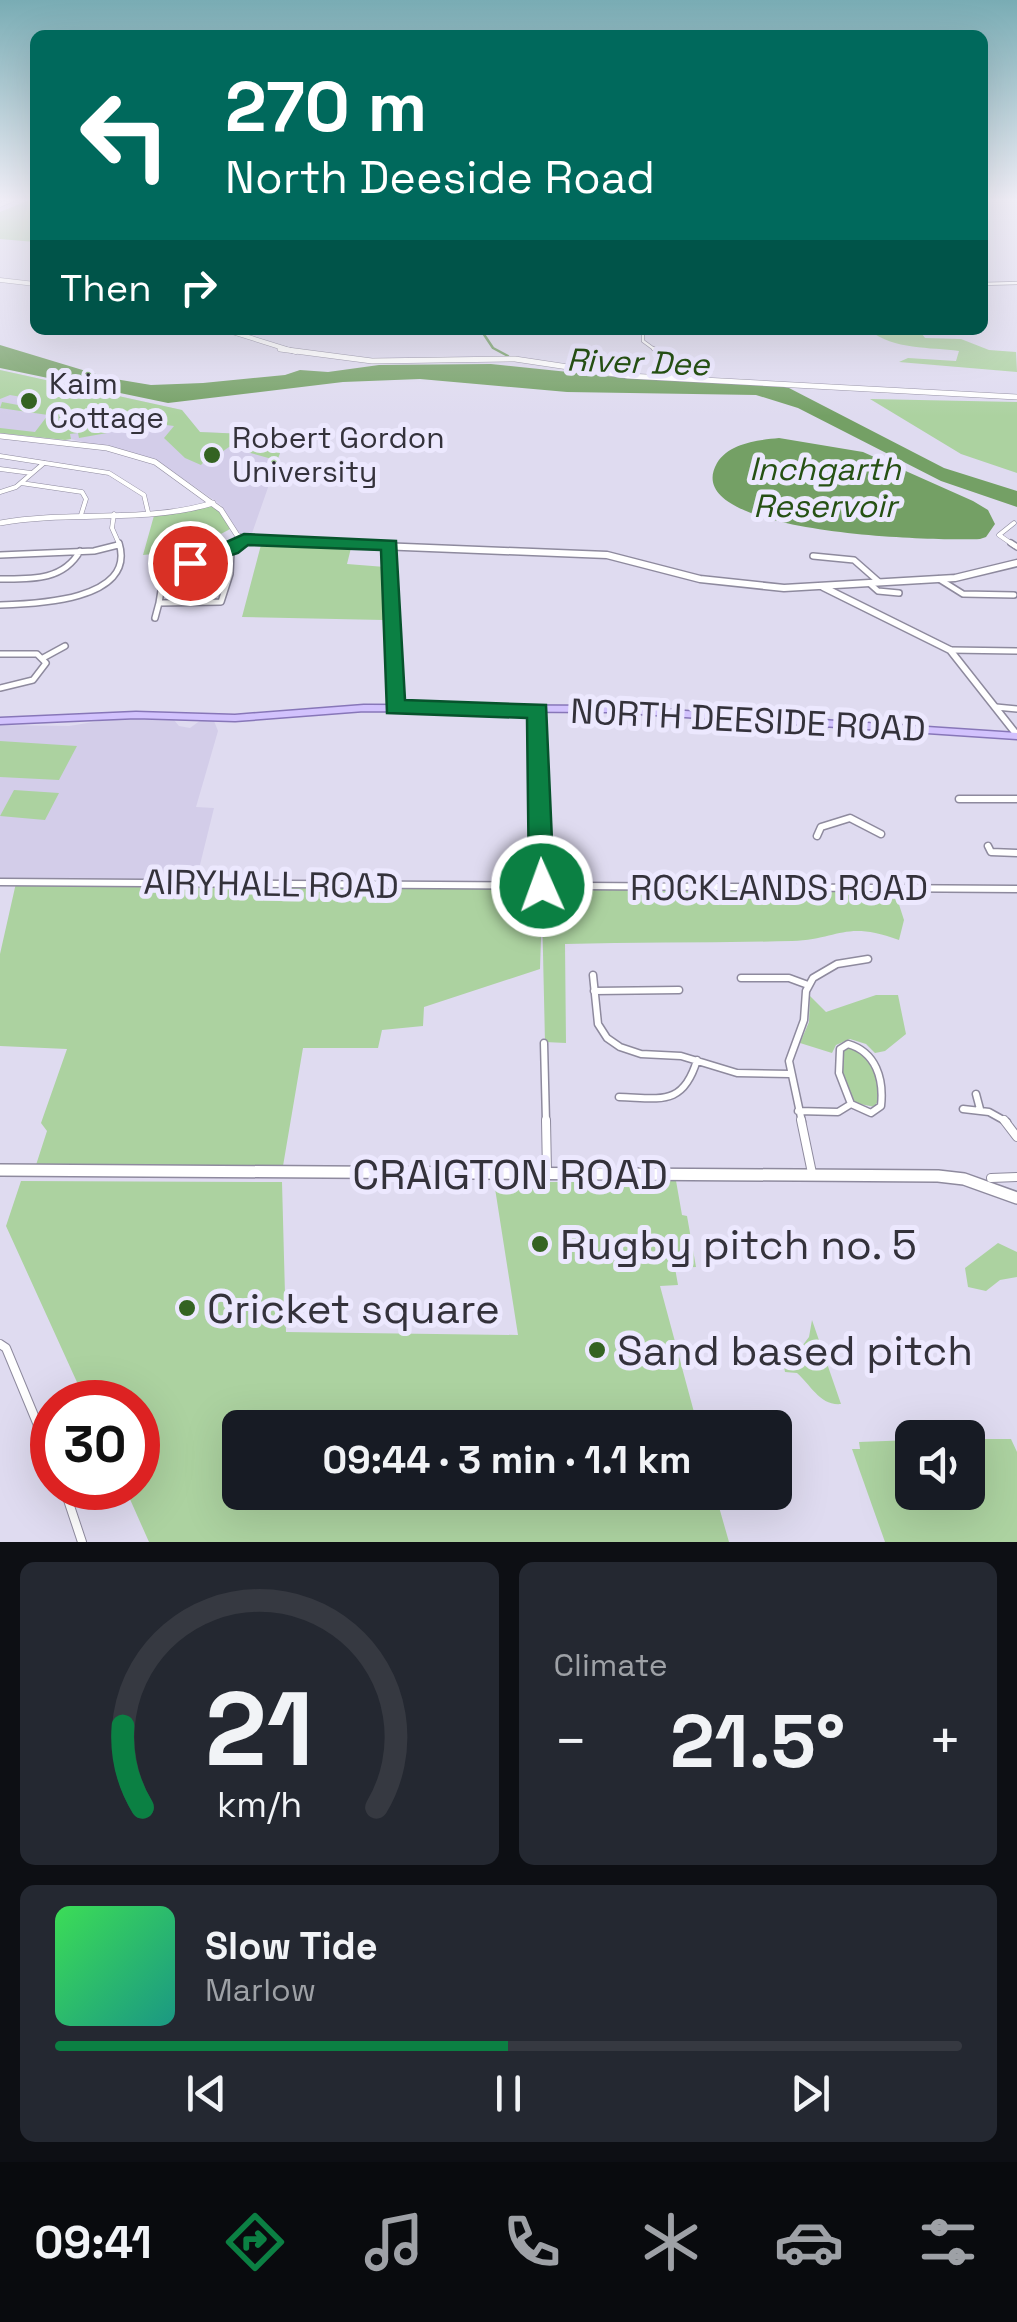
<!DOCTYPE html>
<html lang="en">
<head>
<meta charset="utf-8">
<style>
  body { margin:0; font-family:"Space Grotesk",sans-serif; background:#242831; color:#f1f3f6; height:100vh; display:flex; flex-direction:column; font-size:38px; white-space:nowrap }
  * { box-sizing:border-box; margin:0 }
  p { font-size:32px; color:#9ea1a6 }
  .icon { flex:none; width:55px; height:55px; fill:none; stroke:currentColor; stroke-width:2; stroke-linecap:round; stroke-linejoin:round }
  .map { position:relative; height:1542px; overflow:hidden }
  .side { display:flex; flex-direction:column; gap:20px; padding:20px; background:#0d0f14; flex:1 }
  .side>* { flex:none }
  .top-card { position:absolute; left:30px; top:30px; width:958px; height:305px; border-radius:15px; box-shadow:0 10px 40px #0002; background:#00695c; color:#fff; overflow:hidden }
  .controls { position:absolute; left:895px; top:1420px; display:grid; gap:20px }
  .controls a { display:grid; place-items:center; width:90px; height:90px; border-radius:15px; background:#171b24; box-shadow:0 10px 40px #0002; font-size:50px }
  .speed { position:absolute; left:30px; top:1380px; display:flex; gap:20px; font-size:50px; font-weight:700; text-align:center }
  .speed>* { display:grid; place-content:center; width:130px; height:130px; border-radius:50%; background:#171b24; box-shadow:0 10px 40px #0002; line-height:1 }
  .speed .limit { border:15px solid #d22; background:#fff; color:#111 }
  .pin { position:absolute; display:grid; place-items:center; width:85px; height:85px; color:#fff; margin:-42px; border:5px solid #fff; border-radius:50%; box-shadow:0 2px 10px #0007 }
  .me { position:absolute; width:110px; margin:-55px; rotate:358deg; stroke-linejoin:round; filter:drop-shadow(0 0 8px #0008) }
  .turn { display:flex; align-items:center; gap:35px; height:210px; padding:0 30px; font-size:45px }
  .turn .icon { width:130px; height:130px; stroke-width:2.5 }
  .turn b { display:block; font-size:70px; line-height:85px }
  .then { display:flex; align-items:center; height:95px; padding:0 30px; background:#0003; gap:20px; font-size:38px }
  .big { font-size:75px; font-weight:700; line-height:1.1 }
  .side .tile { flex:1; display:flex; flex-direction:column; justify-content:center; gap:15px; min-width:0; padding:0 35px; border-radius:15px; background:#242831 }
  .side .dial { align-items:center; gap:0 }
  .dial svg { height:260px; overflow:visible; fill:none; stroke:#363941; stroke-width:7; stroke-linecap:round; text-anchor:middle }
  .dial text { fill:#f1f3f6; stroke:none }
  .song { display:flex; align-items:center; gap:30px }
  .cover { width:120px; height:120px; border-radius:15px; background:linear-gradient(135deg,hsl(130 70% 55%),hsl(170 70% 35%)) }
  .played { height:10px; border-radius:5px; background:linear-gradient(90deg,#0b8043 50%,#363941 50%) }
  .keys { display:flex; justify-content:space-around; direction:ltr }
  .heat { display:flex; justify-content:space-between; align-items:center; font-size:55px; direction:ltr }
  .side .tiles { flex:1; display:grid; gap:20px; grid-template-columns:1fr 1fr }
  .tile:last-child { grid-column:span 2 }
  .trip { position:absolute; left:222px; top:1410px; width:570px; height:100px; border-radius:15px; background:#171b24; box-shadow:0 10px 40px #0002; font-weight:700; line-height:100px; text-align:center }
  .menu { display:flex; height:160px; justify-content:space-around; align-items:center; background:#090b0e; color:#9ea1a6 }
  .menu .icon { width:70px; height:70px }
  .menu .on { color:#0b8043 }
  .menu b { font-size:45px; color:#f1f3f6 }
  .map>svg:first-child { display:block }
  .built { fill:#d3cde9 }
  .green { fill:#acd2a0 }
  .water { fill:#74a065 }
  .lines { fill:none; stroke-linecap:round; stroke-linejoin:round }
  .stream { stroke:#74a065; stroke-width:2.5 }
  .street-far4-casing { stroke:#8e8a9e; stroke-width:4 }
  .street-far3-casing { stroke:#8e8a9e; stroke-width:5 }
  .street-far2-casing { stroke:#8e8a9e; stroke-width:8 }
  .street-far1-casing { stroke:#8e8a9e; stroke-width:9 }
  .street-casing { stroke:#8e8a9e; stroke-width:10 }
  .secondary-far3-casing { stroke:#8e8a9e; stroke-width:5 }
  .secondary-far2-casing { stroke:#8e8a9e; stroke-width:6 }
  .secondary-far1-casing { stroke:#8e8a9e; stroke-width:9 }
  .secondary-casing { stroke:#8e8a9e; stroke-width:14 }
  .primary-casing { stroke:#8776b8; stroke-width:9 }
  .street-far4 { stroke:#fff; stroke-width:2.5 }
  .street-far3 { stroke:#fff; stroke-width:4 }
  .street-far2 { stroke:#fff; stroke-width:5 }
  .street-far1 { stroke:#fff; stroke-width:6 }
  .street { stroke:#fff; stroke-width:8 }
  .secondary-far3 { stroke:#fff; stroke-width:4 }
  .secondary-far2 { stroke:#fff; stroke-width:5 }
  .secondary-far1 { stroke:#fff; stroke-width:6 }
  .secondary { stroke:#fff; stroke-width:11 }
  .primary { stroke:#d2c2fd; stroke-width:6 }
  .route { fill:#0b8043; stroke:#07532c; stroke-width:2.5 }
  .poi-dot { fill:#346322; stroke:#ece8fe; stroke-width:4 }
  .labels { text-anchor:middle; stroke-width:10; stroke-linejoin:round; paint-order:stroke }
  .far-poi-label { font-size:30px; fill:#34323b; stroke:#ece8fe; text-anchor:start }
  .far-water-label { font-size:32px; font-style:italic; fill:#265114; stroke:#ece8fe }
  .street-label { font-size:35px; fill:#34323b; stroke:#ece8fe }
  .near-street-label { font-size:42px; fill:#34323b; stroke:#ece8fe }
  .near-poi-label { font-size:42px; fill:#34323b; stroke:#ece8fe; text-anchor:start }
</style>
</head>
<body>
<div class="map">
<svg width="1017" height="1542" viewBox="0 0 1017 1542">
  <rect width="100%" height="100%" fill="#dfdbf0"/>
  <!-- built -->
  <path class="built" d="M0 370 182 410 200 432 286 436 250 539 238 534 221 505 158 461 71 439 0 433Z
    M112 719 174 720 179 726 190 728 201 720 214 721 218 731 196 807 214 808 196 881 0 878V725L69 726Z"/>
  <!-- green -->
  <path class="green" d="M29 200H35V242L0 239V212Z
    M869 330H919L925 338 961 339 989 350 1016 352 1017 372 899 362 908 358 956 361 959 351C930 347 894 350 869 330Z
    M0 370 182 410 200 432 286 436 271 478H262L272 459 229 447 216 456 210 455 201 465 185 458 164 438 174 426 159 424 162 418 154 417 156 413 122 412 113 425 99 429 109 431 107 433 79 438 78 433 70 434 71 439 65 440 0 433V428L35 432 48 415 0 408 2 402 18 405 39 400 10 395 0 399Z
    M870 399 1017 402V473L961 454Z
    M213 503 232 528 191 550 143 555 155 512 191 511Z
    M262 541 352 544 347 564 385 567 383 620 242 617Z
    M0 741 77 746 59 780 0 777Z
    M14 790 59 793 45 820 0 816Z
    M16 883 894 889 904 920 899 940C845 920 840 939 792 941 716 943 640 942 565 944L566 1043 545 1042 542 909 540 969 424 1007 423 1026 382 1030 378 1048H303L283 1166 36 1165 47 1131 41 1123 67 1049 0 1046V954Z
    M876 995H898L906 1034 885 1051 875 1053 866 1044 850 1039 836 1045 832 1053 800 1043 809 1022 810 996 826 1012Z
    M851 1047C871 1058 887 1084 875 1107L855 1103 842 1071V1052Z
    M632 1175H675L682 1215 687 1216 696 1267 675 1268 678 1285 660 1286 698 1427 240 1428V1492L715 1493 729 1542H149L125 1488H138V1402H86L6 1226 21 1181 282 1182 286 1332 518 1335 494 1182H632Z
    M998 1243 1017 1252V1277L1000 1280 986 1291 968 1287 965 1268Z
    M812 1320 841 1404C820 1406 811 1385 797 1373L785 1372 782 1356 796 1354 809 1337Z
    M968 1439H1011L1017 1452V1542H885L852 1449H860L859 1442 912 1440V1492H968Z"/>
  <!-- water -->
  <path class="water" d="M0 345 109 378 151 385 203 383 285 375 300 370 328 372 379 365 491 364 626 378 764 383 789 388 944 468 1017 491V507L941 481 798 408 756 395 567 392 420 379 343 382 168 403 0 368Z
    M779 438 863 452 973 501 988 510 995 524 986 537 980 539C944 541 675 536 717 463 729 443 758 440 779 438Z"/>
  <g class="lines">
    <!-- stream -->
    <path class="stream" d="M481 330 493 348 508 356"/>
    <!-- street-far4 casing -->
    <g class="street-far4-casing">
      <path id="street-far4" d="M982 284 1017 283
        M643 330V341L658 352"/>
    </g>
    <!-- street-far3 casing -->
    <g class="street-far3-casing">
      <path id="street-far3" d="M654 349 672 362 673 377
        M0 456 109 473 144 495 148 512
        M0 469 31 473
        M21 483 82 492 86 499 81 515
        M0 492 16 487 44 463
        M114 514 112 528 120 546
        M1014 523 999 535 1015 546
        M237 546 244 540"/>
    </g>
    <!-- street-far2 casing -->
    <g class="street-far2-casing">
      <path id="street-far2" d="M1011 543 1017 547
        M231 550 230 574 221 602 159 603 165 566Z
        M231 550 240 543
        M0 555 94 551 118 545
        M813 556 854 560 879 582
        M165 566 166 553
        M163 578 229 574
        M0 579C31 579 63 581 80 551
        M939 579 963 594 1014 595
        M869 583 878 591 899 593
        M0 605C34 604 137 601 119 543
        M155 618 159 603
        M950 650 1017 651
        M0 654H37L46 663 33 680 0 688
        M43 658 65 646
        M996 707 1017 709
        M538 710 540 797"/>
    </g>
    <!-- street-far1 casing -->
    <g class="street-far1-casing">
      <path id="street-far1" d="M540 794 542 886
        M959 799H1017
        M817 836 821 827 850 818 881 834
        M988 846 991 852 1017 853
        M0 882 1017 889
        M593 975 598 1024 607 1038 620 1047 641 1054 681 1056 737 1073 790 1074
        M741 978H789L808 985
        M594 991 679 990
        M544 1043 546 1122
        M848 1044C876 1052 884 1079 881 1106L871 1113 851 1104 839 1073 840 1049Z
        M976 1094 980 1109
        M619 1097C660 1098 683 1107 697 1060
        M963 1109 989 1112 1007 1122
        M798 1111 838 1112 851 1104
        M802 1122 789 1061 804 1020 806 991 813 978 837 964 868 959"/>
    </g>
    <!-- street casing -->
    <g class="street-casing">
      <path id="street" d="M546 1120 547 1173
        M801 1120 812 1173
        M1004 1120 1017 1137
        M991 1178 1017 1177
        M0 1344 6 1348 52 1459
        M64 1488 82 1542"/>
    </g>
    <!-- secondary-far3 casing -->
    <g class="secondary-far3-casing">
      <path id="secondary-far3" d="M0 205 12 200
        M0 280 35 284
        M226 330 296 352"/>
    </g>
    <!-- secondary-far2 casing -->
    <g class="secondary-far2-casing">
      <path id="secondary-far2" d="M280 349 372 361 515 359 628 376 1017 397
        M0 436 107 448 155 462 221 510 237 535 249 541 369 546
        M0 523C71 510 144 524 213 503"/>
    </g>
    <!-- secondary-far1 casing -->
    <g class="secondary-far1-casing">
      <path id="secondary-far1" d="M305 543 607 555 700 579 784 588 955 578 1017 563
        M390 545 395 708
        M823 587 950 650 1017 735"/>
    </g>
    <!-- secondary casing -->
    <g class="secondary-casing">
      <path id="secondary" d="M0 1170 938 1176 964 1179 1017 1198"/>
    </g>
    <!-- primary casing -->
    <g class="primary-casing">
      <path id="primary" d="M0 721 136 715 235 718 364 708 610 709 1017 736"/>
    </g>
    <!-- street-far4 -->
    <use href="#street-far4" class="street-far4"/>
    <!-- street-far3 -->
    <use href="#street-far3" class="street-far3"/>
    <!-- street-far2 -->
    <use href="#street-far2" class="street-far2"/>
    <!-- street-far1 -->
    <use href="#street-far1" class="street-far1"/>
    <!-- street -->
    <use href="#street" class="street"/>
    <!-- secondary-far3 -->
    <use href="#secondary-far3" class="secondary-far3"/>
    <!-- secondary-far2 -->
    <use href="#secondary-far2" class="secondary-far2"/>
    <!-- secondary-far1 -->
    <use href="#secondary-far1" class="secondary-far1"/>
    <!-- secondary -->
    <use href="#secondary" class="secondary"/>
    <!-- primary -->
    <use href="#primary" class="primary"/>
  </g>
  <!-- sky -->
  <linearGradient id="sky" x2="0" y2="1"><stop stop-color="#79acb4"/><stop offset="0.48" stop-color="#f1eff8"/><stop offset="1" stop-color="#f1eff8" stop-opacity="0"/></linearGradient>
  <rect width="1017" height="416" fill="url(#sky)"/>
  <!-- route -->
  <path class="route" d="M244 534 396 541 405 700 546 705 554 886 550 893 542 896 533 893 529 886 527 718 387 713 381 550 248 545 238 553 190 569 180 563Z"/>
  <!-- markers -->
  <g class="poi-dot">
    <circle cx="29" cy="401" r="10"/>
    <circle cx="212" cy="455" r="10"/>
    <circle cx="540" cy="1244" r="10"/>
    <circle cx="187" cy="1308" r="10"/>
    <circle cx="597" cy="1350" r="10"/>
  </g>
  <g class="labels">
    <!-- far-poi labels -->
    <g class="far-poi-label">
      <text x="49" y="394">Kaim<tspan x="49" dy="34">Cottage</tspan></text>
      <text x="232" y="448">Robert Gordon<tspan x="232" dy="34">University</tspan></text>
    </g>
    <!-- far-water labels -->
    <g class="far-water-label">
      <text transform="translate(638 362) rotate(2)" y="11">River Dee</text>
      <text x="825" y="480">Inchgarth<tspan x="825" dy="37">Reservoir</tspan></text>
    </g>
    <!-- street labels -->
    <g class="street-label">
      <text transform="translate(748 720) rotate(3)" y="12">NORTH DEESIDE ROAD</text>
      <text transform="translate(271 884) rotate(1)" y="12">AIRYHALL ROAD</text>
      <text x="779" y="900">ROCKLANDS ROAD</text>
    </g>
    <!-- near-street labels -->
    <g class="near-street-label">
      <text x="510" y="1189">CRAIGTON ROAD</text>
    </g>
    <!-- near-poi labels -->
    <g class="near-poi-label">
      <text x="560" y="1259">Rugby pitch no. 5</text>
      <text x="207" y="1323">Cricket square</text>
      <text x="617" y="1365">Sand based pitch</text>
    </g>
  </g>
</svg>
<div class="controls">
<a><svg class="icon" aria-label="sound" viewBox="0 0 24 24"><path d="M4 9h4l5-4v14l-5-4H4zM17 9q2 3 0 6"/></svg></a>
</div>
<div class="speed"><div class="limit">30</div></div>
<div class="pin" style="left:190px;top:563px;background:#d93025"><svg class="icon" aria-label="arrive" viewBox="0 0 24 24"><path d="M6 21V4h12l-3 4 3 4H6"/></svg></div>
<svg class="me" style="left:542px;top:886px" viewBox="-20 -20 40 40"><circle r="17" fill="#0b8043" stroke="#fff" stroke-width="3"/><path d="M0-11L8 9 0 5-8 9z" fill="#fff"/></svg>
<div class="trip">09:44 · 3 min · 1.1 km</div>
<div class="top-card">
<div class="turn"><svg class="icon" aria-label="left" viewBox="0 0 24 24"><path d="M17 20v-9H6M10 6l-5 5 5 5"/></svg><div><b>270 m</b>North Deeside Road</div></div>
<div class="then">Then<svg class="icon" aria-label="right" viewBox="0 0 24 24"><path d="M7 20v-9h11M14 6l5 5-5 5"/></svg></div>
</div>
</div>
<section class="side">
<div class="tiles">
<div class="tile dial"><svg viewBox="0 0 100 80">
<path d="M14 69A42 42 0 1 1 86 69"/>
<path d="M14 69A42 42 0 0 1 8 44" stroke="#0b8043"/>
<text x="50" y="56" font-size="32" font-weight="700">21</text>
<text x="50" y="72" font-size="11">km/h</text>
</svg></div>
<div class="tile"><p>Climate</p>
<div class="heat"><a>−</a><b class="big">21.5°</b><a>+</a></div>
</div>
<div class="tile">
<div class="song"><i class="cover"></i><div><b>Slow Tide</b><p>Marlow</p></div></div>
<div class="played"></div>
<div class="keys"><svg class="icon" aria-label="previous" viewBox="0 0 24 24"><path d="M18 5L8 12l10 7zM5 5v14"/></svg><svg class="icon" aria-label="pause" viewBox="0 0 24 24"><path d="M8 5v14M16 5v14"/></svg><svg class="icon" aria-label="next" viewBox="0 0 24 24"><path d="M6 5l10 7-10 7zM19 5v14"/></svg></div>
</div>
</div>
</section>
<nav class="menu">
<b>09:41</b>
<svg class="icon on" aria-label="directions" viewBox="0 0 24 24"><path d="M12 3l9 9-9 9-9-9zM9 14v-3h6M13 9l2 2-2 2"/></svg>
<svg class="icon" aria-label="music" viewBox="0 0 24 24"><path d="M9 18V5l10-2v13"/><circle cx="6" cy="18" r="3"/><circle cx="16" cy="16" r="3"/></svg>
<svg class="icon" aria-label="phone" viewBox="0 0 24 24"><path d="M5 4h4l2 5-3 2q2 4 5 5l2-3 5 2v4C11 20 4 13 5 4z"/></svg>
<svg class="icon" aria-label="climate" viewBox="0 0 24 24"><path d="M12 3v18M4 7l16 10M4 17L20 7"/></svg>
<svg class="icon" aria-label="car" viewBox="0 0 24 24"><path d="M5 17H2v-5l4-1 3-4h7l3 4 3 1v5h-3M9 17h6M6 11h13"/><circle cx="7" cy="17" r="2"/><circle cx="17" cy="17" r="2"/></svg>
<svg class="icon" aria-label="filters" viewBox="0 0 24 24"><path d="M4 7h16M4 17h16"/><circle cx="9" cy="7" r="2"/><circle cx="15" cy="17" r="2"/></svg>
</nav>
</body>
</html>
